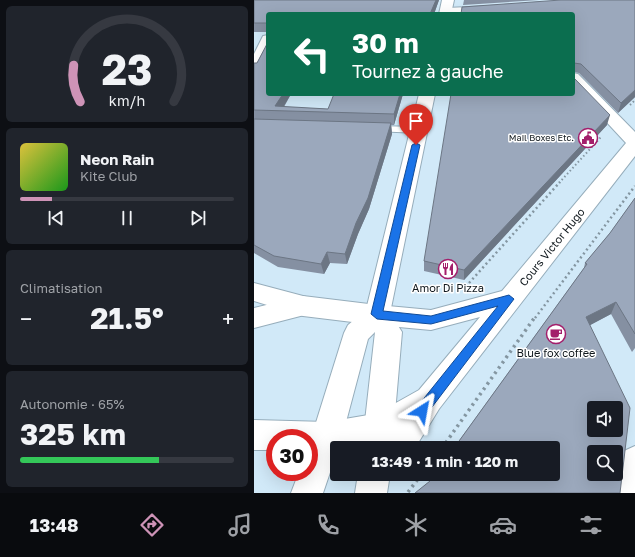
<!DOCTYPE html>
<html lang="fr">
<head>
<meta charset="utf-8">
<style>
  body { margin:0; font-family:"Golos Text",sans-serif; background:#20242c; color:#f1f3f6; height:100vh; display:flex; flex-direction:column; font-size:15px; white-space:nowrap }
  * { box-sizing:border-box; margin:0 }
  p { font-size:13px; color:#9ea1a6 }
  .icon { flex:none; width:22px; height:22px; fill:none; stroke:currentColor; stroke-width:2; stroke-linecap:round; stroke-linejoin:round }
  .map { position:relative; flex:1; overflow:hidden }
  .panel { display:flex; flex-direction:column; gap:6px; padding:6px; background:#0d0f14; width:254px }
  .panel>* { flex:none }
  .guide { position:absolute; left:12px; top:12px; width:309px; height:84px; border-radius:4px; box-shadow:0 4px 16px #0002; background:#0b6e4f; color:#fff; overflow:hidden }
  .controls { position:absolute; left:333px; top:401px; display:grid; gap:8px }
  .controls a { display:grid; place-items:center; width:36px; height:36px; border-radius:4px; background:#171b24; box-shadow:0 4px 16px #0002; font-size:20px }
  .speed { position:absolute; left:12px; top:429px; display:flex; gap:8px; font-size:20px; font-weight:700; text-align:center }
  .speed>* { display:grid; place-content:center; width:52px; height:52px; border-radius:50%; background:#171b24; box-shadow:0 4px 16px #0002; line-height:1 }
  .speed .limit { border:6px solid #d22; background:#fff; color:#111 }
  .pin { position:absolute; display:grid; place-items:center; width:34px; height:34px; color:#fff; margin:-41px -17px; border-radius:50% 50% 50% 0; rotate:-45deg; box-shadow:0 0 4px #0007 }
  .pin .icon { rotate:45deg }
  .me { position:absolute; width:44px; margin:-22px; rotate:34deg; stroke-linejoin:round; filter:drop-shadow(0 0 3px #0008) }
  .turn { display:flex; align-items:center; gap:14px; height:84px; padding:0 20px; font-size:18px }
  .turn .icon { width:52px; height:52px; stroke-width:2.5 }
  .turn b { display:block; font-size:28px; line-height:34px }
  .big { font-size:30px; font-weight:700; line-height:1.1 }
  .panel .tile { flex:1; display:flex; flex-direction:column; justify-content:center; gap:6px; min-width:0; padding:0 14px; border-radius:6px; background:#20242c }
  .panel .dial { align-items:center; gap:0 }
  .dial svg { height:104px; overflow:visible; fill:none; stroke:#363941; stroke-width:7; stroke-linecap:round; text-anchor:middle }
  .dial text { fill:#f1f3f6; stroke:none }
  .song { display:flex; align-items:center; gap:12px }
  .cover { width:48px; height:48px; border-radius:6px; background:linear-gradient(135deg,hsl(50 70% 55%),hsl(120 70% 35%)) }
  .played { height:4px; border-radius:2px; background:linear-gradient(90deg,#ce93b7 15%,#363941 15%) }
  .keys { display:flex; justify-content:space-around; direction:ltr }
  .heat { display:flex; justify-content:space-between; align-items:center; font-size:22px; direction:ltr }
  .charge { height:6px; border-radius:3px; background:linear-gradient(90deg,#34c759 65%,#363941 0) }
  .trip { position:absolute; left:76px; top:441px; width:230px; height:40px; border-radius:4px; background:#171b24; box-shadow:0 4px 16px #0002; font-weight:700; line-height:40px; text-align:center }
  .dock { display:flex; height:64px; justify-content:space-around; align-items:center; background:#090b0e; color:#9ea1a6 }
  .dock .icon { width:28px; height:28px }
  .dock .selected { color:#ce93b7 }
  .dock b { font-size:18px; color:#f1f3f6 }
  main { display:flex; flex:1; min-height:0 }
  .map>svg:first-child { display:block }
  .lines { fill:none; stroke-linecap:round; stroke-linejoin:round }
  .service-casing { stroke:#96adbb; stroke-width:2 }
  .minor-casing { stroke:#96adbb; stroke-width:2 }
  .secondary-casing { stroke:#96adbb; stroke-width:2 }
  .primary-casing { stroke:#96adbb; stroke-width:2 }
  .path-far2 { stroke:#8496a1; stroke-width:2; stroke-dasharray:1.5 2.5; stroke-linecap:butt }
  .path-far1 { stroke:#8496a1; stroke-width:2.5; stroke-dasharray:2 3; stroke-linecap:butt }
  .path { stroke:#8496a1; stroke-width:3.5; stroke-dasharray:2.5 4; stroke-linecap:butt }
  .service { fill:#fff; fill-rule:evenodd }
  .minor { fill:#fff; fill-rule:evenodd }
  .secondary { fill:#fff; fill-rule:evenodd }
  .primary { fill:#fff; fill-rule:evenodd }
  .wall { fill:#8590a2 }
  .shaded-wall { fill:#6c7684 }
  .building { fill:#9ba8bc; stroke:#6c7684; fill-rule:evenodd }
  .route { fill:#1a73e8; stroke:#114b97 }
  .labels { text-anchor:middle; stroke-width:3; stroke-linejoin:round; paint-order:stroke }
  .far-poi-label { font-size:9px; fill:#11191e; stroke:#fff; text-anchor:end }
  .street-label { font-size:11px; fill:#11191e; stroke:#fff }
  .poi-label { font-size:11px; fill:#11191e; stroke:#fff }
</style>
</head>
<body>
<main>
<section class="panel">
<div class="tile dial"><svg viewBox="0 0 100 80">
<path d="M14 69A42 42 0 1 1 86 69"/>
<path d="M14 69A42 42 0 0 1 9 41" stroke="#ce93b7"/>
<text x="50" y="56" font-size="32" font-weight="700">23</text>
<text x="50" y="72" font-size="11">km/h</text>
</svg></div>
<div class="tile">
<div class="song"><i class="cover"></i><div><b>Neon Rain</b><p>Kite Club</p></div></div>
<div class="played"></div>
<div class="keys"><svg class="icon" aria-label="previous" viewBox="0 0 24 24"><path d="M18 5L8 12l10 7zM5 5v14"/></svg><svg class="icon" aria-label="pause" viewBox="0 0 24 24"><path d="M8 5v14M16 5v14"/></svg><svg class="icon" aria-label="next" viewBox="0 0 24 24"><path d="M6 5l10 7-10 7zM19 5v14"/></svg></div>
</div>
<div class="tile"><p>Climatisation</p>
<div class="heat"><a>−</a><b class="big">21.5°</b><a>+</a></div>
</div>
<div class="tile"><p>Autonomie · 65%</p><b class="big">325 km</b><div class="charge"></div></div>
</section>
<div class="map">
<svg width="381" height="493" viewBox="0 0 381 493">
  <rect width="100%" height="100%" fill="#d1e9f8"/>
  <g class="lines">
    <!-- service casing -->
    <g class="service-casing">
      <path id="service" d="M123 126 165 127 169 130 165 133 120 131V127Z"/>
    </g>
    <!-- minor casing -->
    <g class="minor-casing">
      <path id="minor" d="M237 6 241 7 243 10 241 13 187 14 186 12 192 8Z
        M14 35V53L5 71 0 72V54L9 36Z
        M319 73 324 74 381 132V156L185 409 161 448H129L132 440 126 443 115 438 111 428 115 418 165 390 226 317 177 330 123 325 114 322 111 315 114 308 123 305 177 310 248 291 372 143 319 86Z
        M49 296 58 299 61 306 58 313 0 328V308Z
        M381 446V493H362L365 462 370 451Z"/>
    </g>
    <!-- secondary casing -->
    <g class="secondary-casing">
      <path id="secondary" d="M0 283 49 296 123 305 132 308 135 315 132 322 123 325 49 316 0 301Z
        M126 413 137 418 141 428 137 438C120 445 101 448 83 448V450L55 451V438H21V450H0V420L73 422Z"/>
    </g>
    <!-- primary casing -->
    <g class="primary-casing">
      <path id="primary" d="M188 0H200L197 14H185Z
        M165 94H181L136 313 148 332 138 448H108L121 332 114 339 88 437 69 493H37L45 472H55V445L90 333 94 325 112 310Z
        M104 474H136L133 493H101Z"/>
    </g>
    <!-- path-far2 -->
    <path class="path-far2" d="M376 105 381 100
      M305 183 347 137"/>
    <!-- path-far1 -->
    <path class="path-far1" d="M215 283 306 182
      M281 318 381 186"/>
    <!-- path -->
    <path class="path" d="M188 448 281 317
      M154 492 168 474"/>
    <!-- service -->
    <use href="#service" class="service"/>
    <!-- minor -->
    <use href="#minor" class="minor"/>
    <!-- secondary -->
    <use href="#secondary" class="secondary"/>
    <!-- primary -->
    <use href="#primary" class="primary"/>
  </g>
  <!-- wall -->
  <path class="wall" d="M0 0H185L180 14H14V32H0Z
    M210 0H285L209 5Z
    M307 0 381 97 364 113 325 73 320 72V78L353 125 210 280 170 271V261L319 94Z
    M13 44 14 94H37L30 107 74 109 149 94 140 125H137L138 134 115 209 104 234 93 264 76 263 70 274 24 267 0 253V63H3Z
    M381 198V348L378 352 357 314 336 325 176 481 330 268 331 263 356 233Z"/>
  <!-- shaded-wall -->
  <path class="shaded-wall" d="M182 0H185L180 14H176Z
    M381 90V97L364 113 367 103Z
    M29 94H37L27 111 21 106Z
    M146 94H149L140 125V114Z
    M356 115 353 125 210 280V270Z
    M137 123 138 134 115 209 104 234 93 264 91 254Z
    M73 252 76 263 70 274 67 264Z
    M362 302 357 314 327 330 332 317Z"/>
  <!-- building -->
  <path class="building" d="M0 0H182L176 14H14V23H0Z
    M307 0H381V90L367 103 327 64 320 63V78L356 115 210 270 170 261 197 94H319V14H207L208 7Z
    M13 35H14V94H29L21 106 74 109 80 94H146L140 114 0 110V63H3L13 44Z
    M0 119 137 123 114 198 102 223 91 254 73 252 67 264 20 256 0 245Z
    M381 198V334L362 302 332 317 376 408 366 493H161L176 481 181 474H299V448H200L333 264 331 263 356 233ZM340 408H362V430H340ZM340 452H362V474H340Z"/>
  <!-- route -->
  <path class="route" d="M162 143 166 145 129 311 177 316 255 295 260 299 172 415 168 417 163 415 161 411 163 407 244 306 177 324 123 319 117 314 158 145Z"/>
  <!-- icons -->
  <defs>
    <g id="civic-ring" transform="scale(1)"><circle r="9.5" fill="#fff" stroke="#a31e6b" stroke-width="1.5"/><path d="M-.6-6.5H3V-4.5H.6V-3L4-1V1h2V6H-6V1h2V-1L-.6-3ZM-1.2 2.5V6h2.4V2.5Z" fill="#a31e6b"/></g>
    <g id="restaurant-ring" transform="scale(1)"><circle r="9.5" fill="#fff" stroke="#a31e6b" stroke-width="1.5"/><path d="M-5-6h1v4h1v-4h1v4h1v-4h1v5L-1.5 .5V6h-2V.5L-5-1ZM5-6V6H3V1.5H1.5Q1.5-4 5-6Z" fill="#a31e6b"/></g>
    <g id="cafe-ring" transform="scale(1)"><circle r="9.5" fill="#fff" stroke="#a31e6b" stroke-width="1.5"/><path d="M-5.5-4.5H6V0H3Q3 3.5 0 3.5H-2.5Q-5.5 3.5-5.5 0ZM3-3.2v2h1.7v-2ZM-6 4.5H4V6H-6Z" fill="#a31e6b"/></g>
  </defs>
  <g fill-rule="evenodd">
    <use href="#civic-ring" x="334" y="138"/>
    <use href="#restaurant-ring" x="194" y="269"/>
    <use href="#cafe-ring" x="302" y="334"/>
  </g>
  <g class="labels">
    <!-- far-poi labels -->
    <g class="far-poi-label">
      <text x="320" y="141">Mail Boxes Etc.</text>
    </g>
    <!-- street labels -->
    <g class="street-label">
      <text transform="translate(298 247) rotate(-51)" y="4">Cours Victor Hugo</text>
    </g>
    <!-- poi labels -->
    <g class="poi-label">
      <text x="194" y="292">Amor Di Pizza</text>
      <text x="302" y="357">Blue fox coffee</text>
    </g>
  </g>
</svg>
<div class="controls">
<a><svg class="icon" aria-label="sound" viewBox="0 0 24 24"><path d="M4 9h4l5-4v14l-5-4H4zM17 9q2 3 0 6"/></svg></a>
<a><svg class="icon" aria-label="search" viewBox="0 0 24 24"><circle cx="10" cy="10" r="6"/><path d="M15 15l6 6"/></svg></a>
</div>
<div class="speed"><div class="limit">30</div></div>
<div class="pin" style="left:162px;top:145px;background:#d93025"><svg class="icon" aria-label="arrive" viewBox="0 0 24 24"><path d="M6 21V4h12l-3 4 3 4H6"/></svg></div>
<svg class="me" style="left:168px;top:411px" viewBox="-20 -20 40 40"><path d="M0-17L14 15 0 8-14 15z" fill="#1a73e8" stroke="#fff" stroke-width="4"/></svg>
<div class="trip">13:49 · 1 min · 120 m</div>
<div class="guide">
<div class="turn"><svg class="icon" aria-label="left" viewBox="0 0 24 24"><path d="M17 20v-9H6M10 6l-5 5 5 5"/></svg><div><b>30 m</b>Tournez à gauche</div></div>
</div>
</div>
</main>
<nav class="dock">
<b>13:48</b>
<svg class="icon selected" aria-label="directions" viewBox="0 0 24 24"><path d="M12 3l9 9-9 9-9-9zM9 14v-3h6M13 9l2 2-2 2"/></svg>
<svg class="icon" aria-label="music" viewBox="0 0 24 24"><path d="M9 18V5l10-2v13"/><circle cx="6" cy="18" r="3"/><circle cx="16" cy="16" r="3"/></svg>
<svg class="icon" aria-label="phone" viewBox="0 0 24 24"><path d="M5 4h4l2 5-3 2q2 4 5 5l2-3 5 2v4C11 20 4 13 5 4z"/></svg>
<svg class="icon" aria-label="climate" viewBox="0 0 24 24"><path d="M12 3v18M4 7l16 10M4 17L20 7"/></svg>
<svg class="icon" aria-label="car" viewBox="0 0 24 24"><path d="M5 17H2v-5l4-1 3-4h7l3 4 3 1v5h-3M9 17h6M6 11h13"/><circle cx="7" cy="17" r="2"/><circle cx="17" cy="17" r="2"/></svg>
<svg class="icon" aria-label="filters" viewBox="0 0 24 24"><path d="M4 7h16M4 17h16"/><circle cx="9" cy="7" r="2"/><circle cx="15" cy="17" r="2"/></svg>
</nav>
</body>
</html>
